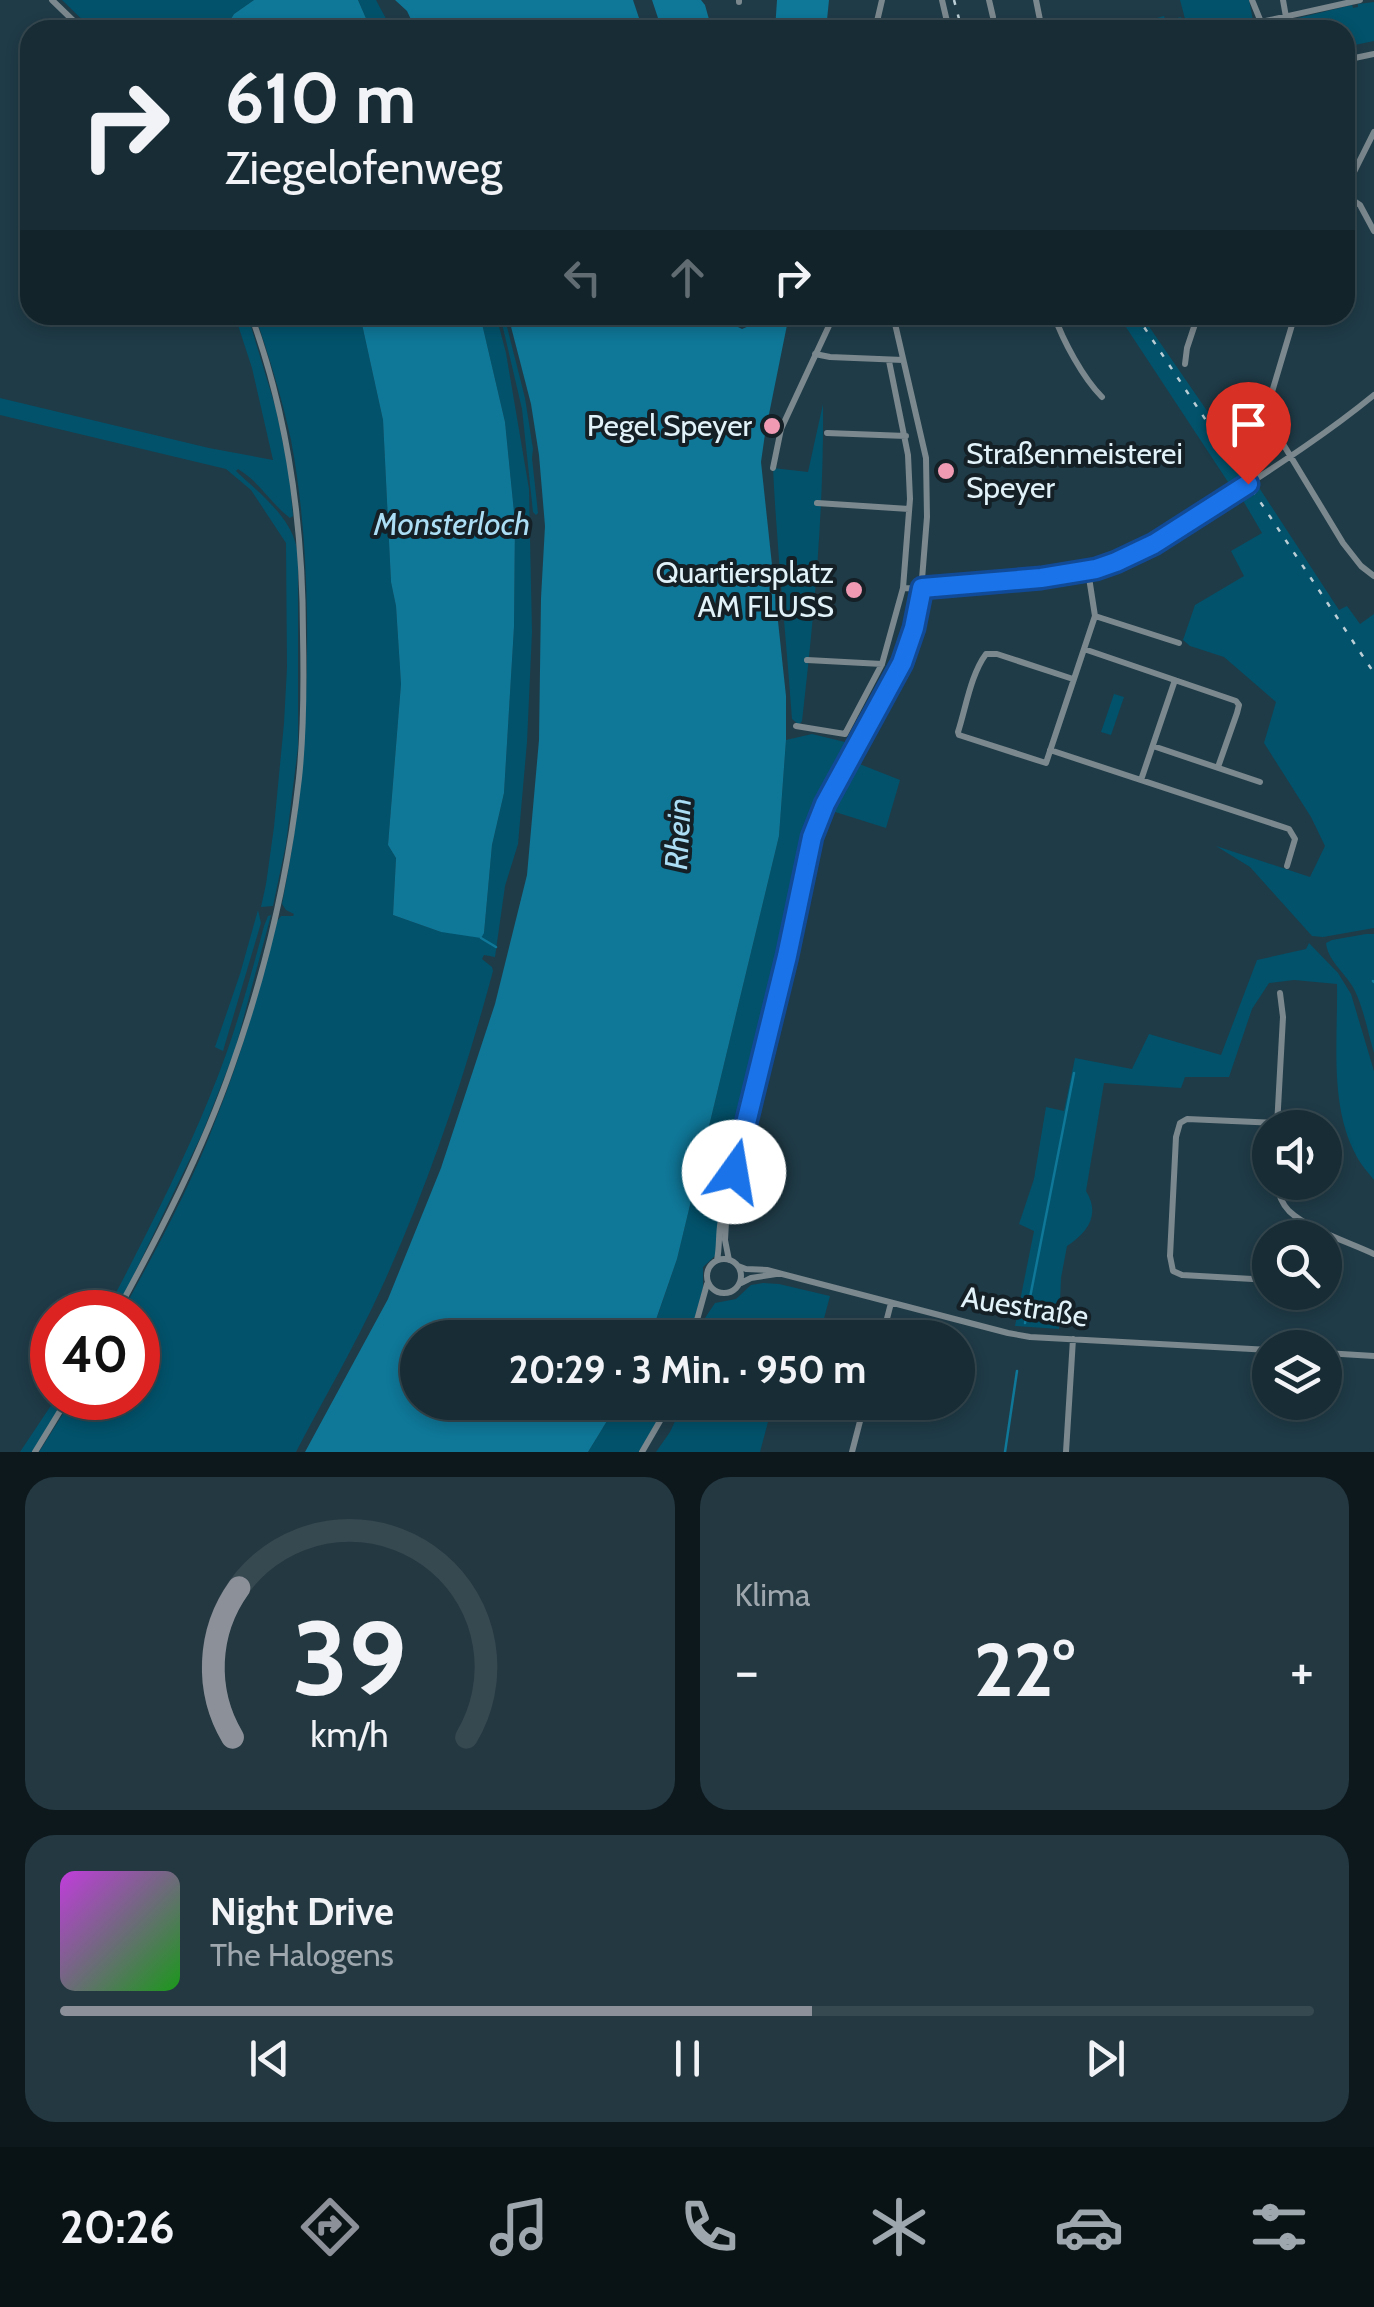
<!DOCTYPE html>
<html lang="de">
<head>
<meta charset="utf-8">
<style>
  body { margin:0; font-family:Cabin,sans-serif; background:#243841; color:#f1f3f6; height:100vh; display:flex; flex-direction:column; font-size:38px; white-space:nowrap }
  * { box-sizing:border-box; margin:0 }
  p { font-size:32px; color:#9ea7ad }
  .icon { flex:none; width:55px; height:55px; fill:none; stroke:currentColor; stroke-width:2; stroke-linecap:round; stroke-linejoin:round }
  .map { position:relative; height:1452px; overflow:hidden }
  .details { display:flex; flex-direction:column; gap:25px; padding:25px; background:#0d181d; flex:1 }
  .details>* { flex:none }
  .guide { position:absolute; left:20px; top:20px; width:1335px; height:305px; border-radius:30px; box-shadow:0 5px 15px #0003,0 0 0 2px #364850; background:#172c35; color:#f1f3f6; overflow:hidden }
  .fabs { position:absolute; left:1252px; top:1110px; display:grid; gap:20px }
  .fabs a { display:grid; place-items:center; width:90px; height:90px; border-radius:50%; background:#172c35; box-shadow:0 5px 15px #0003,0 0 0 2px #364850; font-size:50px }
  .speed { position:absolute; left:30px; top:1290px; display:flex; gap:20px; font-size:50px; font-weight:700; text-align:center }
  .speed>* { display:grid; place-content:center; width:130px; height:130px; border-radius:50%; background:#172c35; box-shadow:0 5px 15px #0003,0 0 0 2px #364850; line-height:1 }
  .speed .limit { border:15px solid #d22; background:#fff; color:#111 }
  .pin { position:absolute; display:grid; place-items:center; width:85px; height:85px; color:#fff; margin:-102px -42px; border-radius:50% 50% 50% 0; rotate:-45deg; box-shadow:0 0 10px #0007 }
  .pin .icon { rotate:45deg }
  .me { position:absolute; width:110px; margin:-55px; rotate:13deg; stroke-linejoin:round; filter:drop-shadow(0 0 8px #0008) }
  .turn { display:flex; align-items:center; gap:35px; height:210px; padding:0 40px; font-size:45px }
  .turn .icon { width:130px; height:130px; stroke-width:2.5 }
  .turn b { display:block; font-size:70px; line-height:85px }
  .lanes { display:flex; align-items:center; height:95px; padding:0 40px; background:#0003; justify-content:center; gap:50px; direction:ltr }
  .lanes .off { opacity:.35 }
  .big { font-size:75px; font-weight:700; line-height:1.1 }
  .details .widget { flex:1; display:flex; flex-direction:column; justify-content:center; gap:15px; min-width:0; padding:0 35px; border-radius:30px; background:#243841 }
  .details .dial { align-items:center; gap:0 }
  .dial svg { height:260px; overflow:visible; fill:none; stroke:#364850; stroke-width:7; stroke-linecap:round; text-anchor:middle }
  .dial text { fill:#f1f3f6; stroke:none }
  .song { display:flex; align-items:center; gap:30px }
  .cover { width:120px; height:120px; border-radius:15px; background:linear-gradient(135deg,hsl(290 70% 55%),hsl(120 70% 35%)) }
  .played { height:10px; border-radius:5px; background:linear-gradient(90deg,#8c9099 60%,#364850 60%) }
  .keys { display:flex; justify-content:space-around; direction:ltr }
  .heat { display:flex; justify-content:space-between; align-items:center; font-size:55px; direction:ltr }
  .details .tiles { flex:1; display:grid; gap:25px; grid-template-columns:1fr 1fr }
  .widget:last-child { grid-column:span 2 }
  .trip { position:absolute; left:400px; top:1320px; width:575px; height:100px; border-radius:50px; background:#172c35; box-shadow:0 5px 15px #0003,0 0 0 2px #364850; font-weight:700; line-height:100px; text-align:center }
  .tab-bar { display:flex; height:160px; justify-content:space-around; align-items:center; background:#091215; color:#9ea7ad }
  .tab-bar .icon { width:70px; height:70px }
  .tab-bar .active { color:#8c9099 }
  .tab-bar b { font-size:45px; color:#f1f3f6 }
  .map>svg:first-child { display:block }
  .green { fill:#02526b }
  .water { fill:#0f7798 }
  .lines { fill:none; stroke-linecap:round; stroke-linejoin:round }
  .stream { stroke:#0f7798; stroke-width:2.5 }
  .minor { stroke:#7b888e; stroke-width:6 }
  .rail { stroke:#bbced6; stroke-width:2.5; stroke-dasharray:5 10; stroke-linecap:butt }
  .route-casing { stroke:#114b97; stroke-width:25 }
  .route { stroke:#1a73e8; stroke-width:18 }
  .poi-dot { fill:#f09ab4; stroke:#142026; stroke-width:4 }
  .labels { text-anchor:middle; stroke-width:8; stroke-linejoin:round; paint-order:stroke }
  .poi-label { font-size:30px; fill:#e2f2f9; stroke:#142026; text-anchor:end }
  .street-label { font-size:30px; fill:#e2f2f9; stroke:#142026 }
  .water-label { font-size:32px; font-style:italic; fill:#abdef5; stroke:#142026 }
</style>
</head>
<body>
<div class="map">
<svg width="1374" height="1452" viewBox="0 0 1374 1452">
  <rect width="100%" height="100%" fill="#1f3b47"/>
  <!-- green -->
  <path class="green" d="M62 0H254L234 14 224 30H93Z
    M358 0H376L392 30H371Z
    M1180 0H1249L1254 25 1230 30H1188Z
    M1374 2V41L1345 47V30H1248L1352 5 1353 8 1358 7V4Z
    M1164 16 1166 21 1181 17 1185 30H1149L1146 21Z
    M255 315H360L383 420 391 582 396 606 401 684 388 845 396 858 393 915 441 932 484 933 492 845 504 793 514 627 515 522 505 422 480 315H496L506 353 529 489 532 632 527 742 518 844 505 886 495 957 484 955 482 959 492 967 493 971C464 1079 428 1186 381 1289 356 1344 324 1398 296 1452H39L73 1398H138V1312H122C156 1250 191 1186 216 1119 242 1055 260 988 277 921L281 916H293L294 914 286 910 282 904C302 804 308 718 307 615 306 557 302 498 291 440 282 398 269 356 255 315Z
    M500 315H504L525 398 533 449 532 458 538 513 536 515 533 512 522 409Z
    M1118 315H1141L1252 476 1232 488Z
    M235 316 249 320 276 409 289 473 293 516 290 518C270 503 262 484 238 469L236 471C257 491 289 515 296 545 298 553 298 561 298 569V747L286 844 273 906 261 907 266 884 274 827 284 723 287 668 286 543 251 490 226 469 0 415V398L209 448 273 460 252 368Z
    M823 404C824 510 814 617 802 721L799 725 792 719C786 635 777 552 773 468L808 472Z
    M1258 486 1339 610 1347 606 1360 624 1374 614V928L1323 937 1312 936 1250 867 1216 846 1310 877 1325 846 1311 817 1264 743 1276 702 1224 657 1190 646 1183 640 1195 605 1244 576 1231 551 1262 533 1241 497Z
    M1114 694 1124 697 1111 735 1101 732Z
    M812 734 853 744 822 802 807 838 783 956 719 1214 716 1255 703 1267V1288L690 1337 650 1338 677 1259 779 836 786 740Z
    M857 763 900 780 886 828 832 811Z
    M258 910 261 923 223 1051 215 1047 240 974Z
    M271 915 235 1050 202 1134 125 1293 114 1312H106C143 1241 180 1170 210 1096 233 1041 249 983 264 926L268 916Z
    M1366 934H1374V1053C1368 1033 1364 1010 1355 991 1347 974 1328 962 1326 943L1332 940Z
    M1309 943 1338 973 1351 994 1374 1071V1180C1368 1172 1360 1164 1356 1155 1329 1105 1338 1039 1337 984L1294 980 1269 983 1252 1009 1229 1077H1185L1181 1088 1104 1083 1086 1191C1101 1215 1087 1233 1067 1246L1061 1278 1059 1329 1015 1326 1034 1231 1019 1224 1034 1179 1046 1107 1064 1111 1075 1058 1132 1069 1149 1034 1221 1055 1257 960 1306 949Z
    M763 1283 779 1284 830 1296 819 1337H701L705 1318 715 1303 736 1299 751 1285Z
    M56 1398H66L32 1452H20Z
    M684 1402 773 1403 760 1452H656L670 1432Z
    M618 1403H668L639 1452H588Z"/>
  <!-- water -->
  <path class="water" d="M254 0H358L371 30H224L234 14Z
    M395 0H633L643 30H416L407 11Z
    M652 0H701L705 5 712 30H662Z
    M777 0H829L826 30H775Z
    M360 315H480L505 422 515 522 514 627 504 793 492 845 484 933 481 938 441 932 393 915 396 858 388 845 401 684 396 606 391 582 383 420Z
    M508 315H733L736 326 742 329 749 326V315H789L765 434 761 462 786 696V740L779 836 677 1259 650 1337 418 1338V1402L618 1403 588 1452H305L388 1299 441 1168 495 1004 527 875 539 740 541 598 545 526 539 455 531 404Z"/>
  <g class="lines">
    <!-- stream -->
    <path class="stream" d="M481 938 496 947
      M1373 981 1374 982
      M1025 1323 1074 1073
      M1005 1452 1017 1371"/>
    <!-- minor -->
    <path class="minor" d="M52 0 83 30
      M739 0V2
      M942 0 949 30
      M989 0 993 17
      M1036 0 1042 30
      M1252 0 1261 22 1360 0
      M1283 0 1286 17
      M875 30 882 0
      M1345 60 1374 54
      M1345 190 1374 132
      M1345 195 1360 205 1374 231
      M1054 315C1063 341 1083 378 1102 397
      M1295 315 1269 402 1271 424 1343 543 1361 566 1374 576
      M815 354 830 357 903 360
      M889 361 908 455 910 499 903 588
      M1185 364 1187 348 1198 315
      M827 433 906 436
      M773 468 781 429 834 315
      M817 503 909 509
      M1095 616 1179 643
      M1084 649 1236 701 1239 705 1237 713 1218 767
      M807 660 882 664
      M1073 679 997 654H986C971 674 966 707 958 732L959 735 1046 763 1095 616 1088 571
      M796 726 845 734 882 664 903 588C937 589 970 585 1003 581 1041 578 1080 576 1116 562 1152 549 1184 525 1216 505 1270 470 1324 436 1374 395
      M1153 746 1260 782
      M1050 750 1289 829 1295 839 1287 866
      M1141 780 1175 680
      M1277 1126 1283 1017 1280 993
      M1276 1182C1278 1193 1281 1203 1289 1211 1309 1230 1349 1242 1374 1254
      M707 1276a17 17 0 1 1 34 0a17 17 0 1 1-34 0Z
      M717 1260C721 1241 716 1223 727 1205
      M729 1260 725 1240 727 1204 787 955 812 837 825 804 902 663 920 604 927 517 926 458 893 315
      M738 1266 746 1269 767 1270 1008 1333 1030 1337 1270 1350
      M1270 1280 1182 1275 1173 1271 1170 1256 1176 1137 1180 1123 1187 1119 1277 1123
      M741 1283 751 1278 776 1274
      M117 1312C160 1233 202 1152 232 1066 265 973 288 876 299 778 304 731 304 683 303 635 303 525 289 419 251 315
      M692 1338 707 1284
      M882 1338 891 1303
      M1325 1353 1374 1356
      M35 1452 68 1398
      M642 1452 671 1402
      M852 1452 865 1402
      M1066 1452 1073 1339"/>
    <!-- rail -->
    <path class="rail" d="M954 0 962 30
      M1136 315 1374 673"/>
  </g>
  <g class="lines">
    <!-- route casing -->
    <g class="route-casing">
      <path id="route" d="M734 1172 787 956 812 837 825 804 902 663 914 628 922 588 1041 578 1096 569 1116 562 1154 544 1248 484"/>
    </g>
    <!-- route -->
    <use href="#route" class="route"/>
  </g>
  <!-- markers -->
  <g class="poi-dot">
    <circle cx="772" cy="426" r="10"/>
    <circle cx="946" cy="471" r="10"/>
    <circle cx="854" cy="590" r="10"/>
  </g>
  <g class="labels">
    <!-- poi labels -->
    <g class="poi-label">
      <text x="752" y="436">Pegel Speyer</text>
      <text x="966" y="464" text-anchor="start">Straßenmeisterei<tspan x="966" dy="34">Speyer</tspan></text>
      <text x="834" y="583">Quartiersplatz<tspan x="834" dy="34">AM FLUSS</tspan></text>
    </g>
    <!-- street labels -->
    <g class="street-label">
      <text transform="translate(1025 1307) rotate(9)" y="10">Auestraße</text>
    </g>
    <!-- water labels -->
    <g class="water-label">
      <text x="452" y="535">Monsterloch</text>
      <text transform="translate(678 834) rotate(-87)" y="11">Rhein</text>
    </g>
  </g>
</svg>
<div class="fabs">
<a><svg class="icon" aria-label="sound" viewBox="0 0 24 24"><path d="M4 9h4l5-4v14l-5-4H4zM17 9q2 3 0 6"/></svg></a>
<a><svg class="icon" aria-label="search" viewBox="0 0 24 24"><circle cx="10" cy="10" r="6"/><path d="M15 15l6 6"/></svg></a>
<a><svg class="icon" aria-label="layers" viewBox="0 0 24 24"><path d="M12 4l9 5-9 5-9-5zM3 14l9 5 9-5"/></svg></a>
</div>
<div class="speed"><div class="limit">40</div></div>
<div class="pin" style="left:1248px;top:484px;background:#d93025"><svg class="icon" aria-label="arrive" viewBox="0 0 24 24"><path d="M6 21V4h12l-3 4 3 4H6"/></svg></div>
<svg class="me" style="left:734px;top:1172px" viewBox="-20 -20 40 40"><circle r="19" fill="#fff"/><path d="M0-13L10 11 0 6-10 11z" fill="#1a73e8"/></svg>
<div class="trip">20:29 · 3 Min. · 950 m</div>
<div class="guide">
<div class="turn"><svg class="icon" aria-label="right" viewBox="0 0 24 24"><path d="M7 20v-9h11M14 6l5 5-5 5"/></svg><div><b>610 m</b>Ziegelofenweg</div></div>
<div class="lanes"><svg class="icon off" aria-label="left" viewBox="0 0 24 24"><path d="M17 20v-9H6M10 6l-5 5 5 5"/></svg><svg class="icon off" aria-label="ahead" viewBox="0 0 24 24"><path d="M12 20V5M6 11l6-6 6 6"/></svg><svg class="icon" aria-label="right" viewBox="0 0 24 24"><path d="M7 20v-9h11M14 6l5 5-5 5"/></svg></div>
</div>
</div>
<section class="details">
<div class="tiles">
<div class="widget dial"><svg viewBox="0 0 100 80">
<path d="M14 69A42 42 0 1 1 86 69"/>
<path d="M14 69A42 42 0 0 1 16 23" stroke="#8c9099"/>
<text x="50" y="56" font-size="32" font-weight="700">39</text>
<text x="50" y="72" font-size="11">km/h</text>
</svg></div>
<div class="widget"><p>Klima</p>
<div class="heat"><a>−</a><b class="big">22°</b><a>+</a></div>
</div>
<div class="widget">
<div class="song"><i class="cover"></i><div><b>Night Drive</b><p>The Halogens</p></div></div>
<div class="played"></div>
<div class="keys"><svg class="icon" aria-label="previous" viewBox="0 0 24 24"><path d="M18 5L8 12l10 7zM5 5v14"/></svg><svg class="icon" aria-label="pause" viewBox="0 0 24 24"><path d="M8 5v14M16 5v14"/></svg><svg class="icon" aria-label="next" viewBox="0 0 24 24"><path d="M6 5l10 7-10 7zM19 5v14"/></svg></div>
</div>
</div>
</section>
<nav class="tab-bar">
<b>20:26</b>
<svg class="icon active" aria-label="directions" viewBox="0 0 24 24"><path d="M12 3l9 9-9 9-9-9zM9 14v-3h6M13 9l2 2-2 2"/></svg>
<svg class="icon" aria-label="music" viewBox="0 0 24 24"><path d="M9 18V5l10-2v13"/><circle cx="6" cy="18" r="3"/><circle cx="16" cy="16" r="3"/></svg>
<svg class="icon" aria-label="phone" viewBox="0 0 24 24"><path d="M5 4h4l2 5-3 2q2 4 5 5l2-3 5 2v4C11 20 4 13 5 4z"/></svg>
<svg class="icon" aria-label="climate" viewBox="0 0 24 24"><path d="M12 3v18M4 7l16 10M4 17L20 7"/></svg>
<svg class="icon" aria-label="car" viewBox="0 0 24 24"><path d="M5 17H2v-5l4-1 3-4h7l3 4 3 1v5h-3M9 17h6M6 11h13"/><circle cx="7" cy="17" r="2"/><circle cx="17" cy="17" r="2"/></svg>
<svg class="icon" aria-label="filters" viewBox="0 0 24 24"><path d="M4 7h16M4 17h16"/><circle cx="9" cy="7" r="2"/><circle cx="15" cy="17" r="2"/></svg>
</nav>
</body>
</html>
